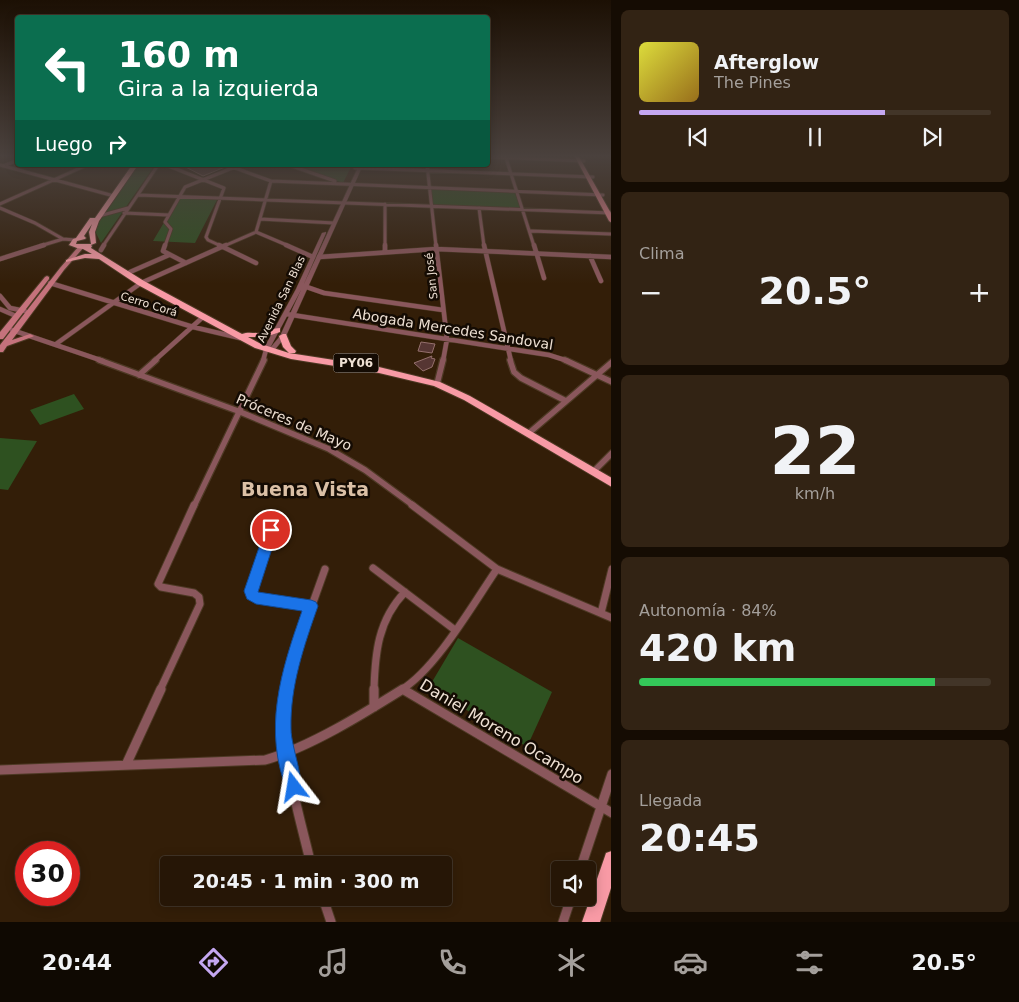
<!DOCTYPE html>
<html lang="es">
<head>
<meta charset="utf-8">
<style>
  body { margin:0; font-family:"DejaVu Sans",sans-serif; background:#322314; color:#f1f3f6; height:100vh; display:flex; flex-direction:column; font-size:19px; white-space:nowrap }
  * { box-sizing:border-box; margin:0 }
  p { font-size:16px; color:#a49f9b }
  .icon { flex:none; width:28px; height:28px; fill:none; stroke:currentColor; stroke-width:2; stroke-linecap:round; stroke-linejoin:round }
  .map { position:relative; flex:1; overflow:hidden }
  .side { display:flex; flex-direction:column; gap:10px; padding:10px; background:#150c03; width:408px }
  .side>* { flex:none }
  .guide { position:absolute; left:15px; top:15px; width:475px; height:152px; border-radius:5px; box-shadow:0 2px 12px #0003,0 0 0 1px #423528; background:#0b6e4f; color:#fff; overflow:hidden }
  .controls { position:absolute; left:551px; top:861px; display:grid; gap:10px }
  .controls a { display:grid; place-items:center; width:45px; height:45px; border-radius:5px; background:#261606; box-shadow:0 2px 12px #0003,0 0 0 1px #423528; font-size:25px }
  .speed { position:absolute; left:15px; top:841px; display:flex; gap:10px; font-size:25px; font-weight:700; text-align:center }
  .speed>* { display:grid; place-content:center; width:65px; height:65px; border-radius:50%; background:#261606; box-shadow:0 2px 12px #0003,0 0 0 1px #423528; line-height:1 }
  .speed .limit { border:8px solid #d22; background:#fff; color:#111 }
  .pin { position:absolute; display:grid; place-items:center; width:42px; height:42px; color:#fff; margin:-21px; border:2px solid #fff; border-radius:50%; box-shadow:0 1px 5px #0007 }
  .me { position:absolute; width:55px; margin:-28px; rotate:346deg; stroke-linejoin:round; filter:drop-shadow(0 0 4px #0008) }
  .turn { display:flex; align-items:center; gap:18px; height:105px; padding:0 20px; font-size:22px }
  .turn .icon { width:65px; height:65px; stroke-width:2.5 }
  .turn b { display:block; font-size:35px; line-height:42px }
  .then { display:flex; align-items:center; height:48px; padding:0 20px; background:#0003; gap:10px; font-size:19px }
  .big { font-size:38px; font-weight:700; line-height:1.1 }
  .side .card { flex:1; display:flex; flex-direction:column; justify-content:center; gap:8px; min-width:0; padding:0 18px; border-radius:8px; background:#322314 }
  .side .dial { align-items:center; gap:0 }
  .dial b { font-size:65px; line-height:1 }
  .song { display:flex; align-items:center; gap:15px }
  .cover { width:60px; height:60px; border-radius:8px; background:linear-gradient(135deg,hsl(60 70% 55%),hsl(40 70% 35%)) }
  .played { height:5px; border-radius:2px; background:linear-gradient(90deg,#c4a7f1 70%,#423528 70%) }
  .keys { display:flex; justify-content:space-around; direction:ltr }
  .heat { display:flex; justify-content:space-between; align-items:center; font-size:28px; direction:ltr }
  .charge { height:8px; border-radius:4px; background:linear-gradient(90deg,#34c759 84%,#423528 0) }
  .trip { position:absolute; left:160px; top:856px; width:292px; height:50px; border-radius:5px; background:#261606; box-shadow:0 2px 12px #0003,0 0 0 1px #423528; font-weight:700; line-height:50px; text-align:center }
  .menu { display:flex; height:80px; justify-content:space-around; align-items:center; background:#0f0902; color:#a49f9b }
  .menu .icon { width:35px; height:35px }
  .menu .selected { color:#c4a7f1 }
  .menu b { font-size:22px; color:#f1f3f6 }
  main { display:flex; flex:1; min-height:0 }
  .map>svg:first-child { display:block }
  .green { fill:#2e5120 }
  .building { fill:#563633; stroke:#946f6c }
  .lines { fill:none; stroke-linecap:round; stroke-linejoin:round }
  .minor-far4-casing { stroke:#4d3924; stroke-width:4.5 }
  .minor-far3-casing { stroke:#4d3924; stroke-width:5.5 }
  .minor-far2-casing { stroke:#4d3924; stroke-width:8 }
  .minor-far1-casing { stroke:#4d3924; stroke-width:9 }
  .minor-casing { stroke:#4d3924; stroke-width:11 }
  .tertiary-casing { stroke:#4d3924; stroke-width:1 }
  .secondary-casing { stroke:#4d3924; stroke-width:2 }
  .primary-casing { stroke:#4d3924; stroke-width:2 }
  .trunk-casing { stroke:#4d3924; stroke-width:2 }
  .minor-far4 { stroke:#8a575c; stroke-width:3 }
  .minor-far3 { stroke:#8a575c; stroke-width:4.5 }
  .minor-far2 { stroke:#8a575c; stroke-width:5.5 }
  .minor-far1 { stroke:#8a575c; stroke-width:7 }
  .minor { stroke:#8a575c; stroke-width:9 }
  .tertiary { fill:#8a575c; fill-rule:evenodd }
  .secondary { fill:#c5727c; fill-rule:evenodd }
  .primary { fill:#f28794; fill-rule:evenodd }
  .trunk { fill:#f89aa5; fill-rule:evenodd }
  .route { fill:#1a73e8; stroke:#114b97 }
  .labels { text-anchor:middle; stroke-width:5; stroke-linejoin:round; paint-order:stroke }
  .far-street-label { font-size:11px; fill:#eee0d3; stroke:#140b03 }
  .shield { fill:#140b03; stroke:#ada095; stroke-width:1 }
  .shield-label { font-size:12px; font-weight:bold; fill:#eee0d3 }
  .street-label { font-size:14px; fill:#eee0d3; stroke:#140b03 }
  .near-street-label { font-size:16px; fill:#eee0d3; stroke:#140b03 }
  .district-label { font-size:19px; font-weight:bold; fill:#dbc0a6; stroke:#140b03 }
</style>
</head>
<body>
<main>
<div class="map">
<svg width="612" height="922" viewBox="0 0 612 922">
  <rect width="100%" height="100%" fill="#331e08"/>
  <!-- green -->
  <path class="green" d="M137 165H155L101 243 95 231 100 220Z
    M293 165H352L343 183Z
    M431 188 517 191 523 210 433 205Z
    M179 197 218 198 195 243 153 241Z
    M74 394 84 409 40 425 30 410Z
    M0 438 37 441 8 490 0 489Z
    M458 638 552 692 527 747 429 687Z"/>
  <!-- building -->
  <path class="building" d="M182 165H222L225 167 203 176Z
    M421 342 435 344 432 353 418 351Z
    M432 356 431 358 435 359 432 367 423 371 414 363Z"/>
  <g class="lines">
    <!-- minor-far4 casing -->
    <g class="minor-far4-casing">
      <path id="minor-far4" d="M505 155 534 246
        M488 157 584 161
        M0 165 114 196
        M166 165 224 188 206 237 208 240 221 246
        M227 165 271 181 603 195
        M289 165 335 181
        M427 165 436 246
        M3 166 18 160
        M355 168 593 177
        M138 195 612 213
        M0 204 87 165
        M385 204V246
        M0 208 35 223 63 239 75 240
        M479 208 484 246
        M124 213 169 215
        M99 216 128 208
        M260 219 334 223
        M531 231 612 234
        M256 232 289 246
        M40 246 63 239
        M103 246 158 165
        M165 246 171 229 165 222 185 187 240 165
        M224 246 256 232 271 181"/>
    </g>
    <!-- minor-far3 casing -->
    <g class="minor-far3-casing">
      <path id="minor-far3" d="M165 245 163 251 186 263
        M219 245 256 263
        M286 245 313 257
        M385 245V252
        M436 245 447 339 443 361
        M484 245 511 361
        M534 245 544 278
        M101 250 104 245
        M590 256 601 281
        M319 257 436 249 612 257
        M0 259 44 245
        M130 272 169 255
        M50 283 193 327 240 338
        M301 285 324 293 443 310
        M0 296 10 308 25 311
        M0 309 16 316
        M286 314 549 355 568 361
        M12 330 103 361
        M56 344 141 283 226 245
        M154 361 203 317
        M263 361 266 350"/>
    </g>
    <!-- minor-far2 casing -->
    <g class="minor-far2-casing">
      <path id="minor-far2" d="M99 360 238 411 329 449 365 470 414 506
        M510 360 514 372 521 378 566 401
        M565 360 612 382
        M139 375 156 360
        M437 384 443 360
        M529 433 612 362
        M594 471 612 453
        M194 506 264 360"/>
    </g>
    <!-- minor-far1 casing -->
    <g class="minor-far1-casing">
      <path id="minor-far1" d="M412 505 497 569 612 618
        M276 515 251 595 256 598 311 606
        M373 568 455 630
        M601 613 612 569
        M160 690 200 604 199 597 194 593 161 587 158 584 194 505
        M287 690 291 664 325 569
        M374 690C375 653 378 620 405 592
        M401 690C436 669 473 604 497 569"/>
    </g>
    <!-- minor casing -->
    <g class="minor-casing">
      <path id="minor" d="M287 689C277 748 298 808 311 865
        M404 690 612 813
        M374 707V689
        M126 765 161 689
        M0 770 265 760C310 747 363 714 403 689
        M580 870 612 774
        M323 898 331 922
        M563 922 571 898"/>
    </g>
    <!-- tertiary casing -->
    <g class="tertiary-casing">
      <path id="tertiary" d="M359 165H363L286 336 273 352 264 351 263 350 296 289 322 233 326 232V233L303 286ZM301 290 280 336 270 348Z"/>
    </g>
    <!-- secondary casing -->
    <g class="secondary-casing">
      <path id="secondary" d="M79 246 84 247 64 270 12 340 30 334 34 336 32 337 7 346 3 352H0V345L60 268Z
        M47 276 49 277V279L3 339H0V332L45 277Z"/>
    </g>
    <!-- primary casing -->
    <g class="primary-casing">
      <path id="primary" d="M574 155H578L612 215V223L609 221Z"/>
    </g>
    <!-- trunk casing -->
    <g class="trunk-casing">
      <path id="trunk" d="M132 165H138L99 221 95 232 96 243 91 245 92 246 91 248 144 281 242 334C249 331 256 334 263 333 270 331 273 328 280 328V332L265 337H248L261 344 289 353 283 347 279 336 283 334H286L291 346 296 351 295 353H289L379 367 440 382 470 396 612 478V487L464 400 434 386 379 373 291 359 255 348 138 285 99 259 85 258 66 262V260L85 254H92L83 249 77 248 69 245 73 239 76 238 90 218H95ZM92 224 89 232 91 244H76L77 241 85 239 86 238 84 236Z
        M612 851V885L600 922H582L604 859 606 853Z"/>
    </g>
    <!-- minor-far4 -->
    <use href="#minor-far4" class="minor-far4"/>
    <!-- minor-far3 -->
    <use href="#minor-far3" class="minor-far3"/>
    <!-- minor-far2 -->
    <use href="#minor-far2" class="minor-far2"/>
    <!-- minor-far1 -->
    <use href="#minor-far1" class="minor-far1"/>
    <!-- minor -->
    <use href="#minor" class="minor"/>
    <!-- tertiary -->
    <use href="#tertiary" class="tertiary"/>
    <!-- secondary -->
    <use href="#secondary" class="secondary"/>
    <!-- primary -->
    <use href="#primary" class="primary"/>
    <!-- trunk -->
    <use href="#trunk" class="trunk"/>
  </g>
  <!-- sky -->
  <linearGradient id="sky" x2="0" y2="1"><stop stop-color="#1c1004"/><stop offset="0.55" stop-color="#4a413d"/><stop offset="1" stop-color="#4a413d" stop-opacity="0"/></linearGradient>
  <rect width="612" height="284" fill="url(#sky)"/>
  <!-- route -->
  <path class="route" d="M271 525 276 527 278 530 258 592 311 600 316 602 318 606C304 646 290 686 291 729 291 746 305 781 300 793L294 796 288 793C262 730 281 671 302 611L256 604 247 599 244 591 265 530 267 527Z"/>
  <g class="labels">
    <!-- far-street labels -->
    <g class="far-street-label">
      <text transform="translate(431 276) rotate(-96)" y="4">San José</text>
      <text transform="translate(281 299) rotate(-64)" y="4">Avenida San Blas</text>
      <text transform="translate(149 304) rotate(17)" y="4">Cerro Corá</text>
    </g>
    <!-- shield labels -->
    <rect class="shield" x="333.5" y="353.5" width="45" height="19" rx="4"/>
    <g class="shield-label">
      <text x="356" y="367">PY06</text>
    </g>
    <!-- street labels -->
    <g class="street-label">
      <text transform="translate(453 329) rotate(9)" y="5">Abogada Mercedes Sandoval</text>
      <text transform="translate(294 422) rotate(23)" y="5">Próceres de Mayo</text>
    </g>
    <!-- near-street labels -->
    <g class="near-street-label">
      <text transform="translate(502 731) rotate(31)" y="6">Daniel Moreno Ocampo</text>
    </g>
    <!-- district labels -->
    <g class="district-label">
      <text x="305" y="496">Buena Vista</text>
    </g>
  </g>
</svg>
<div class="controls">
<a><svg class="icon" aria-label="sound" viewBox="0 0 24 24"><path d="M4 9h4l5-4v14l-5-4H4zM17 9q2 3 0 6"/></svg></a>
</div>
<div class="speed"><div class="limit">30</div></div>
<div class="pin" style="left:271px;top:530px;background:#d93025"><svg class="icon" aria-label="arrive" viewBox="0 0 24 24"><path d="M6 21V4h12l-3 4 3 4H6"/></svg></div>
<svg class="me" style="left:294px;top:787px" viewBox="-20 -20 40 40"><path d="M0-17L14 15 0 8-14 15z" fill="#1a73e8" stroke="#fff" stroke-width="4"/></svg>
<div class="trip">20:45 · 1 min · 300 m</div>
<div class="guide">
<div class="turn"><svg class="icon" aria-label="left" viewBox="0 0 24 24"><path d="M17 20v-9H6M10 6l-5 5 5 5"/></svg><div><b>160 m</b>Gira a la izquierda</div></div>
<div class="then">Luego<svg class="icon" aria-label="right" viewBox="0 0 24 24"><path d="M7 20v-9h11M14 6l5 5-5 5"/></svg></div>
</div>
</div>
<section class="side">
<div class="card">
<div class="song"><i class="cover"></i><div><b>Afterglow</b><p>The Pines</p></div></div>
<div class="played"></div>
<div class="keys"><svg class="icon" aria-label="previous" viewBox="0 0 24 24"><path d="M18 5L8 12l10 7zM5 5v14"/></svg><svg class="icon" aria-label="pause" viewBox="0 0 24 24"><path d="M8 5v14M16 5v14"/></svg><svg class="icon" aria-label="next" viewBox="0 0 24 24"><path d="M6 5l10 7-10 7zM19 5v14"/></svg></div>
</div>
<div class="card"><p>Clima</p>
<div class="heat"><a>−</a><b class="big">20.5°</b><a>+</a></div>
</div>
<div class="card dial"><b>22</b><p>km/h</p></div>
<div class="card"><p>Autonomía · 84%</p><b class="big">420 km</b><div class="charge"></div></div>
<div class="card"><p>Llegada</p><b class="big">20:45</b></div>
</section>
</main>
<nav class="menu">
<b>20:44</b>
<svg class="icon selected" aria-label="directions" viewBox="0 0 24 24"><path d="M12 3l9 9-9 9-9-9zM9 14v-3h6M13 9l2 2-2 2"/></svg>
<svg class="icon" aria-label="music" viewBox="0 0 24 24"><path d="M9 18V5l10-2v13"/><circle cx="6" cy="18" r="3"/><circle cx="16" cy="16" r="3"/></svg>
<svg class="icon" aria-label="phone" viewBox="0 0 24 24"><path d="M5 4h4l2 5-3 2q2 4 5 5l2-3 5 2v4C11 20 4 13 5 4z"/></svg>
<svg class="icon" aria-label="climate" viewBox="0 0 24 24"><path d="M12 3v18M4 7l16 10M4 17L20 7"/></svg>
<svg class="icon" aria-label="car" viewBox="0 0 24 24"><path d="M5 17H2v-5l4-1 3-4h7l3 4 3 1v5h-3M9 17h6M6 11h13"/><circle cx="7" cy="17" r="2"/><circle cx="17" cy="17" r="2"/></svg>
<svg class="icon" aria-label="filters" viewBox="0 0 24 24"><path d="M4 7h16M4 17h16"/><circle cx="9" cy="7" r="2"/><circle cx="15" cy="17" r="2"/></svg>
<b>20.5°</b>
</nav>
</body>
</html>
